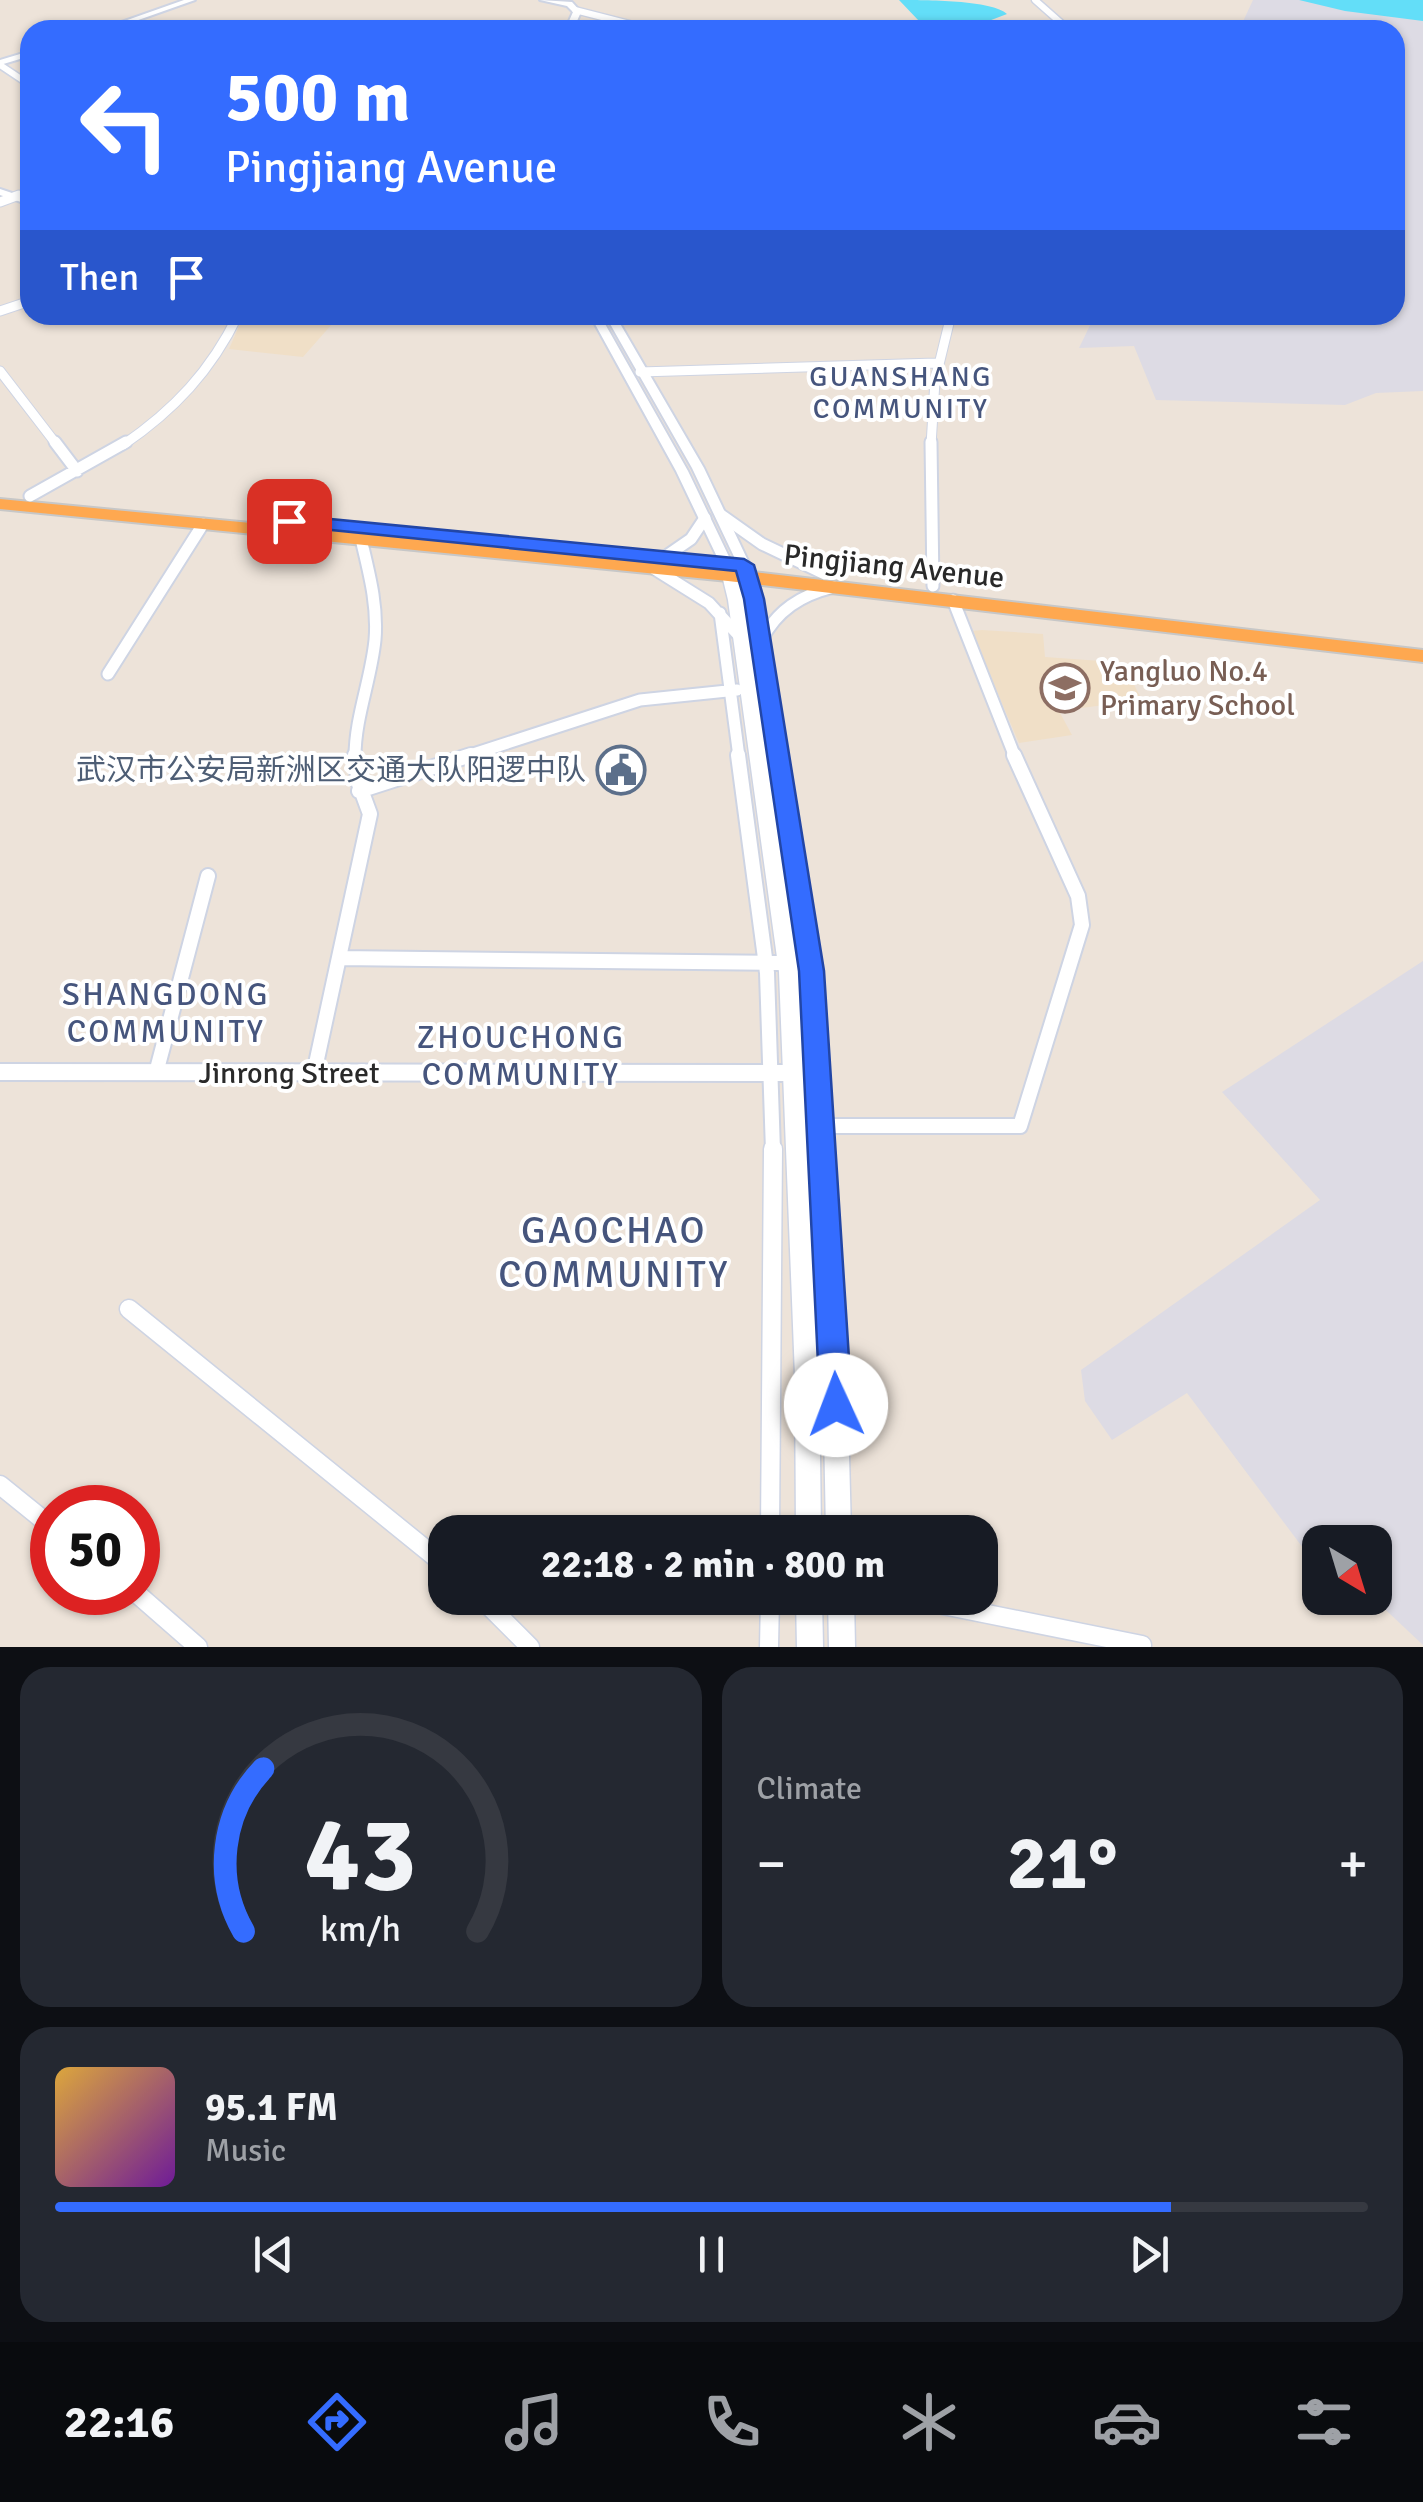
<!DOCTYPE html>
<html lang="en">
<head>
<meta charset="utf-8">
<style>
  body { margin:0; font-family:Signika,"Noto Sans SC",sans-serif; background:#242831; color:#f1f3f6; height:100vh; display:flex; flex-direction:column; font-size:38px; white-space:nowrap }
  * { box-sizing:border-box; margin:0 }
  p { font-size:32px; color:#9ea1a6 }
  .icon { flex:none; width:55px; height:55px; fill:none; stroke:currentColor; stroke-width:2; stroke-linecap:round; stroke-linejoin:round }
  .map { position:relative; height:1647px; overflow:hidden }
  .sheet { display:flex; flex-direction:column; gap:20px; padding:20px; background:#0d0f14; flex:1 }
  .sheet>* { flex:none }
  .banner { position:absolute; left:20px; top:20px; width:1385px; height:305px; border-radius:30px; box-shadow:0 2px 8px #0004; background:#346cff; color:#fff; overflow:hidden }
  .needle { width:65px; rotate:142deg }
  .buttons { position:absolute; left:1302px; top:1525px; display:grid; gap:20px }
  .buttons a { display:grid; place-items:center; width:90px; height:90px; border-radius:20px; background:#171b24; box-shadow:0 2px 8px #0004; font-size:50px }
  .speed { position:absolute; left:30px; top:1485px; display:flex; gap:20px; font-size:50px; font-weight:700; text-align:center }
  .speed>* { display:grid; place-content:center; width:130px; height:130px; border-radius:50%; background:#171b24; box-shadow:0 2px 8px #0004; line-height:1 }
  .speed .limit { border:15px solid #d22; background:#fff; color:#111 }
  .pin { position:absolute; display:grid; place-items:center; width:85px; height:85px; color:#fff; margin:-42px; border-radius:20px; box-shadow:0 5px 15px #0006 }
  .me { position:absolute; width:110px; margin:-55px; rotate:358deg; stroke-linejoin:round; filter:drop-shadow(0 0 8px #0008) }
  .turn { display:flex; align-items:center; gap:35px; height:210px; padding:0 40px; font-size:45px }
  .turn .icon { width:130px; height:130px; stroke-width:2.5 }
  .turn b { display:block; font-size:70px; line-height:85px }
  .then { display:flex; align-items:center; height:95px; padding:0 40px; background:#0003; gap:20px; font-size:38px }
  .big { font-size:75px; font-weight:700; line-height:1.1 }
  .sheet .card { flex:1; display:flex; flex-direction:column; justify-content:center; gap:15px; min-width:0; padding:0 35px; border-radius:30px; background:#242831 }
  .sheet .dial { align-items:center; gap:0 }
  .dial svg { height:260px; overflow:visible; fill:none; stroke:#363941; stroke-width:7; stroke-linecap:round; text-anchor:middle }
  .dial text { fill:#f1f3f6; stroke:none }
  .song { display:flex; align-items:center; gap:30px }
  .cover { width:120px; height:120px; border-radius:15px; background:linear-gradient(135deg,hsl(40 70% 55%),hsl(280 70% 35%)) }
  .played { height:10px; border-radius:5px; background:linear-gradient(90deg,#346cff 85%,#363941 85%) }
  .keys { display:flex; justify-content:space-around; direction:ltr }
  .heat { display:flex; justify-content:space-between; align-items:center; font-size:55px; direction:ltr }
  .sheet .tiles { flex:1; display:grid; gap:20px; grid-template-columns:1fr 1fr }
  .card:last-child { grid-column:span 2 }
  .trip { position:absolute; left:428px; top:1515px; width:570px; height:100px; border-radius:30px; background:#171b24; box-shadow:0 2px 8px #0004; font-weight:700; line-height:100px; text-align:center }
  .tabs { display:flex; height:160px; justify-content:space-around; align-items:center; background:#090b0e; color:#9ea1a6 }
  .tabs .icon { width:70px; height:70px }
  .tabs .active { color:#346cff }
  .tabs b { font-size:45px; color:#f1f3f6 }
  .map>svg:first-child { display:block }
  .industrial { fill:#dddbe4 }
  .education { fill:#f0dfc7 }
  .water { fill:#63def8 }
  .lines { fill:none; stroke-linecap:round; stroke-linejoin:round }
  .minor-far4-casing { stroke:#ced4e3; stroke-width:9 }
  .minor-far3-casing { stroke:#ced4e3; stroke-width:11 }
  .minor-far2-casing { stroke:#ced4e3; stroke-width:15 }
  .minor-far1-casing { stroke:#ced4e3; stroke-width:18 }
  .minor-casing { stroke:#ced4e3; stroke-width:21 }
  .tertiary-casing { stroke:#ced4e3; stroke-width:4 }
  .secondary-casing { stroke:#ced4e3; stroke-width:3 }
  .trunk-casing { stroke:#c7c7c7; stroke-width:4 }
  .minor-far4 { stroke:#fff; stroke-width:6 }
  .minor-far3 { stroke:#fff; stroke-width:9 }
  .minor-far2 { stroke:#fff; stroke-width:11 }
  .minor-far1 { stroke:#fff; stroke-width:14 }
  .minor { stroke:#fff; stroke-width:18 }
  .tertiary { fill:#fff; fill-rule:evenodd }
  .secondary { fill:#fff; fill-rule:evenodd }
  .trunk { fill:#fea850; fill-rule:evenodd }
  .route { fill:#346cff; stroke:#2246a6; stroke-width:2.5 }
  .labels { text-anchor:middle; stroke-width:8; stroke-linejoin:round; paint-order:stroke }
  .far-neighbourhood-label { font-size:28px; letter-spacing:2.5px; fill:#46557d; stroke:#fff }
  .street-label { font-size:30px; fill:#292929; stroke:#fff }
  .education-label { font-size:30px; fill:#785e54; stroke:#fff; text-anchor:start }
  .service-label { font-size:30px; fill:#4e5e75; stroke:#fff; text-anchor:end }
  .neighbourhood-label { font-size:32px; letter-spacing:2.5px; fill:#46557d; stroke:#fff }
  .near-neighbourhood-label { font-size:38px; letter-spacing:2.5px; fill:#46557d; stroke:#fff }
</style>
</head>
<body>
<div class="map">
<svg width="1423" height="1647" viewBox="0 0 1423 1647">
  <rect width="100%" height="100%" fill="#ede3d9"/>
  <!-- industrial -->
  <path class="industrial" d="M1253 0H1390L1423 5V391L1376 393 1345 405 1156 400 1134 346 1079 348 1095 315H1395V30H1239Z
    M1423 961V1645L1373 1598 1375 1542H1320V1558L1312 1548 1306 1552 1187 1393 1112 1440 1085 1401 1081 1370 1320 1200 1222 1092Z"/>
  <!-- education -->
  <path class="education" d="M244 315H340L303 357 229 349Z
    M982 630 1043 634 1045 657 1101 661 1109 676 1128 673 1142 700 1059 711 1072 735 1019 743 971 631Z"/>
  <!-- water -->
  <path class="water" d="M899 0C924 0 993 0 1007 14L986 22 919 21Z
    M1299 0H1423V21L1345 11Z"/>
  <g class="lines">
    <!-- minor-far4 casing -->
    <g class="minor-far4-casing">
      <path id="minor-far4" d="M1035 0 1069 30
        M575 10 653 30
        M0 65 30 85
        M13 197 30 191"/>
    </g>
    <!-- minor-far3 casing -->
    <g class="minor-far3-casing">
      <path id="minor-far3" d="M0 202 19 195
        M0 311 30 301
        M0 371 57 445
        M640 372 936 363
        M123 445C174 410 211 371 238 315
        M931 445 935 381 951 315"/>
    </g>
    <!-- minor-far2 casing -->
    <g class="minor-far2-casing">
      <path id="minor-far2" d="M55 442 77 471
        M931 442 933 586
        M30 496 126 442
        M721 515 762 544 825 574
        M665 557 691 539 705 518
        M653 568 709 603 741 638
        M953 600 1015 757
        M720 613 739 757
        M761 641C777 610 801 595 834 587
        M108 674 203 524
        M355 757C355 717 371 680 375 640 378 605 369 573 361 539
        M464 757 640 700 737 690"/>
    </g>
    <!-- minor-far1 casing -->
    <g class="minor-far1-casing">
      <path id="minor-far1" d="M738 755 767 973 773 1151
        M359 791 471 755
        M339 958 787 963
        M156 1073 208 876
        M314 1073 370 814 359 784 355 755
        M820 1126H1020L1082 925 1078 896 1014 755"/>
    </g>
    <!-- minor casing -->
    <g class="minor-casing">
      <path id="minor" d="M129 1309 445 1565
        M0 1485 52 1527
        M770 1532 773 1149
        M135 1592 198 1647
        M481 1598 530 1647
        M908 1598 1142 1645
        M841 1599 893 1598
        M769 1647 770 1598"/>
    </g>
    <!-- tertiary casing -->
    <g class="tertiary-casing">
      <path id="tertiary" d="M184 0H195L110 30H99Z
        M540 0 572 2 581 12 573 30H565L573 12 567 6Z
        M30 51V56L0 65V60Z
        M0 189 30 199V205L0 195Z
        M590 315H600L688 471 732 563 730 566 726 567 720 563 676 471Z
        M605 315H615L704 468 750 565 748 568 744 569 738 565 692 468Z
        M0 1064 804 1065 810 1067 813 1073 810 1079 804 1081 0 1080Z"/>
    </g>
    <!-- secondary casing -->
    <g class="secondary-casing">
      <path id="secondary" d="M726 558 733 563 744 600 799 972 819 1376 821 1532H796L795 1376 779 972 728 600 719 563Z
        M744 560 751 565 762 599 821 971 847 1377 851 1532H826L823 1377 801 971 746 599 737 565Z
        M796 1598H822L823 1647H797Z
        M828 1598H854L855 1647H829Z"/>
    </g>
    <!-- trunk casing -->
    <g class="trunk-casing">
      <path id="trunk" d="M0 499 728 569 1423 650V662L728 581 0 509Z"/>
    </g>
    <!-- minor-far4 -->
    <use href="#minor-far4" class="minor-far4"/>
    <!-- minor-far3 -->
    <use href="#minor-far3" class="minor-far3"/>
    <!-- minor-far2 -->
    <use href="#minor-far2" class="minor-far2"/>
    <!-- minor-far1 -->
    <use href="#minor-far1" class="minor-far1"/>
    <!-- minor -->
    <use href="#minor" class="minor"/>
    <!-- tertiary -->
    <use href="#tertiary" class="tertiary"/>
    <!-- secondary -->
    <use href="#secondary" class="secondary"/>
    <!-- trunk -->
    <use href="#trunk" class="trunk"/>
  </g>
  <!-- route -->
  <path class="route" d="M289 515 744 559 754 565 764 599 824 971 852 1405 847 1416 836 1421 825 1416 820 1405 799 971 744 599 736 571 282 525 280 521Z"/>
  <!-- icons -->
  <defs>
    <g id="school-ring" transform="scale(2.5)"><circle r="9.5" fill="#fff" stroke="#8d6e63" stroke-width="1.5"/><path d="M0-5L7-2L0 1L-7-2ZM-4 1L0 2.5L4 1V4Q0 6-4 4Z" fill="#8d6e63"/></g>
    <g id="civic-ring" transform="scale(2.5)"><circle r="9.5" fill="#fff" stroke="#5c6f8a" stroke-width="1.5"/><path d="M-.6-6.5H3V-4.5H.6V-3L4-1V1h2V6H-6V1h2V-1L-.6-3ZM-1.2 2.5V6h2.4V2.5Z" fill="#5c6f8a"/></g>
  </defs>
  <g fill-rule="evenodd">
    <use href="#school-ring" x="1065" y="688"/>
    <use href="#civic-ring" x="621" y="770"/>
  </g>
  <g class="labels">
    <!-- far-neighbourhood labels -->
    <g class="far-neighbourhood-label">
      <text x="901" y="386">GUANSHANG<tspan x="901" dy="32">COMMUNITY</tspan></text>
    </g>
    <!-- street labels -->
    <g class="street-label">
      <text transform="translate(894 566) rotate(6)" y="10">Pingjiang Avenue</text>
      <text x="289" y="1083">Jinrong Street</text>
    </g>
    <!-- education labels -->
    <g class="education-label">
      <text x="1100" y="681">Yangluo No.4<tspan x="1100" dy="34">Primary School</tspan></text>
    </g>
    <!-- service labels -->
    <g class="service-label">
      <text x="586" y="780">武汉市公安局新洲区交通大队阳逻中队</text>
    </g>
    <!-- neighbourhood labels -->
    <g class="neighbourhood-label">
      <text x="166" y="1005">SHANGDONG<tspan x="166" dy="37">COMMUNITY</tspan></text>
      <text x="521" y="1048">ZHOUCHONG<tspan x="521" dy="37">COMMUNITY</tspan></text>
    </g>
    <!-- near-neighbourhood labels -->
    <g class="near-neighbourhood-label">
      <text x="614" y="1243">GAOCHAO<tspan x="614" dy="44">COMMUNITY</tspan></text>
    </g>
  </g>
</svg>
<div class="buttons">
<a><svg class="needle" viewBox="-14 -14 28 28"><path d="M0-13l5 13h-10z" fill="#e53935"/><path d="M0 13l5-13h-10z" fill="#9ea1a6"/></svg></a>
</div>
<div class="speed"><div class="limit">50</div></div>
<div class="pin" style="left:289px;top:521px;background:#d93025"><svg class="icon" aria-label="arrive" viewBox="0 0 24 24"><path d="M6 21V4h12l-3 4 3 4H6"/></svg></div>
<svg class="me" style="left:836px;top:1405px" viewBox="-20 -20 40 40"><circle r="19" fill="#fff"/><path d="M0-13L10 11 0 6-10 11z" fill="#346cff"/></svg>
<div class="trip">22:18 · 2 min · 800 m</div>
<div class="banner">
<div class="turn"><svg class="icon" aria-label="left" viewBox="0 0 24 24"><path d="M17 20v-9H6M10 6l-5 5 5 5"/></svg><div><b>500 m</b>Pingjiang Avenue</div></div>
<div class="then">Then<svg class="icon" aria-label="arrive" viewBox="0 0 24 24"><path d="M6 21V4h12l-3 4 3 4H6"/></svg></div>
</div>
</div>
<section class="sheet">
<div class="tiles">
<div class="card dial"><svg viewBox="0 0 100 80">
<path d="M14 69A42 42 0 1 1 86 69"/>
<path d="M14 69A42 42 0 0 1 20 19" stroke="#346cff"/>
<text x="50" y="56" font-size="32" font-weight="700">43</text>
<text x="50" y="72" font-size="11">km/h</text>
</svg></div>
<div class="card"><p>Climate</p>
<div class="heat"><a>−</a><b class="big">21°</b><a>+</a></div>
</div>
<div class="card">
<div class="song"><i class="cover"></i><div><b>95.1 FM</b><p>Music</p></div></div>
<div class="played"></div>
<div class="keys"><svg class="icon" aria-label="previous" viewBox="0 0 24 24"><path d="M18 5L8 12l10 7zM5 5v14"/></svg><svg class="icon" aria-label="pause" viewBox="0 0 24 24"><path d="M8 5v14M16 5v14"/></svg><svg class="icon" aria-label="next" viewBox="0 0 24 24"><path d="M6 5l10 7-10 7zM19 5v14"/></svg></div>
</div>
</div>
</section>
<nav class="tabs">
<b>22:16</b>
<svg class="icon active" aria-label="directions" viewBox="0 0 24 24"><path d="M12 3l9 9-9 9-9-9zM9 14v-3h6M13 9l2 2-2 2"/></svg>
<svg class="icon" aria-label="music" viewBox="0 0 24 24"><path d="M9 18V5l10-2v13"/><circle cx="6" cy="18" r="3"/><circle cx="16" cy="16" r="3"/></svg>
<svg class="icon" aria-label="phone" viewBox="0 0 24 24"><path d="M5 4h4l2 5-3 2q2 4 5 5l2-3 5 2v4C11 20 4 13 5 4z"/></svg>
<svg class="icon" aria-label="climate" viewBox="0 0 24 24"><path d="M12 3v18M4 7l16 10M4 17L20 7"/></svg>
<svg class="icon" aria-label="car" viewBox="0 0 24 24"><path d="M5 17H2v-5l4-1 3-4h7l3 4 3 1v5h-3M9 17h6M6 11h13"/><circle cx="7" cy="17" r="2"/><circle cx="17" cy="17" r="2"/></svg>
<svg class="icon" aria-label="filters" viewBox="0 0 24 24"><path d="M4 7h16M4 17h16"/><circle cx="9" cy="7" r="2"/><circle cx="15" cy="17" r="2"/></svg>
</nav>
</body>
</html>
